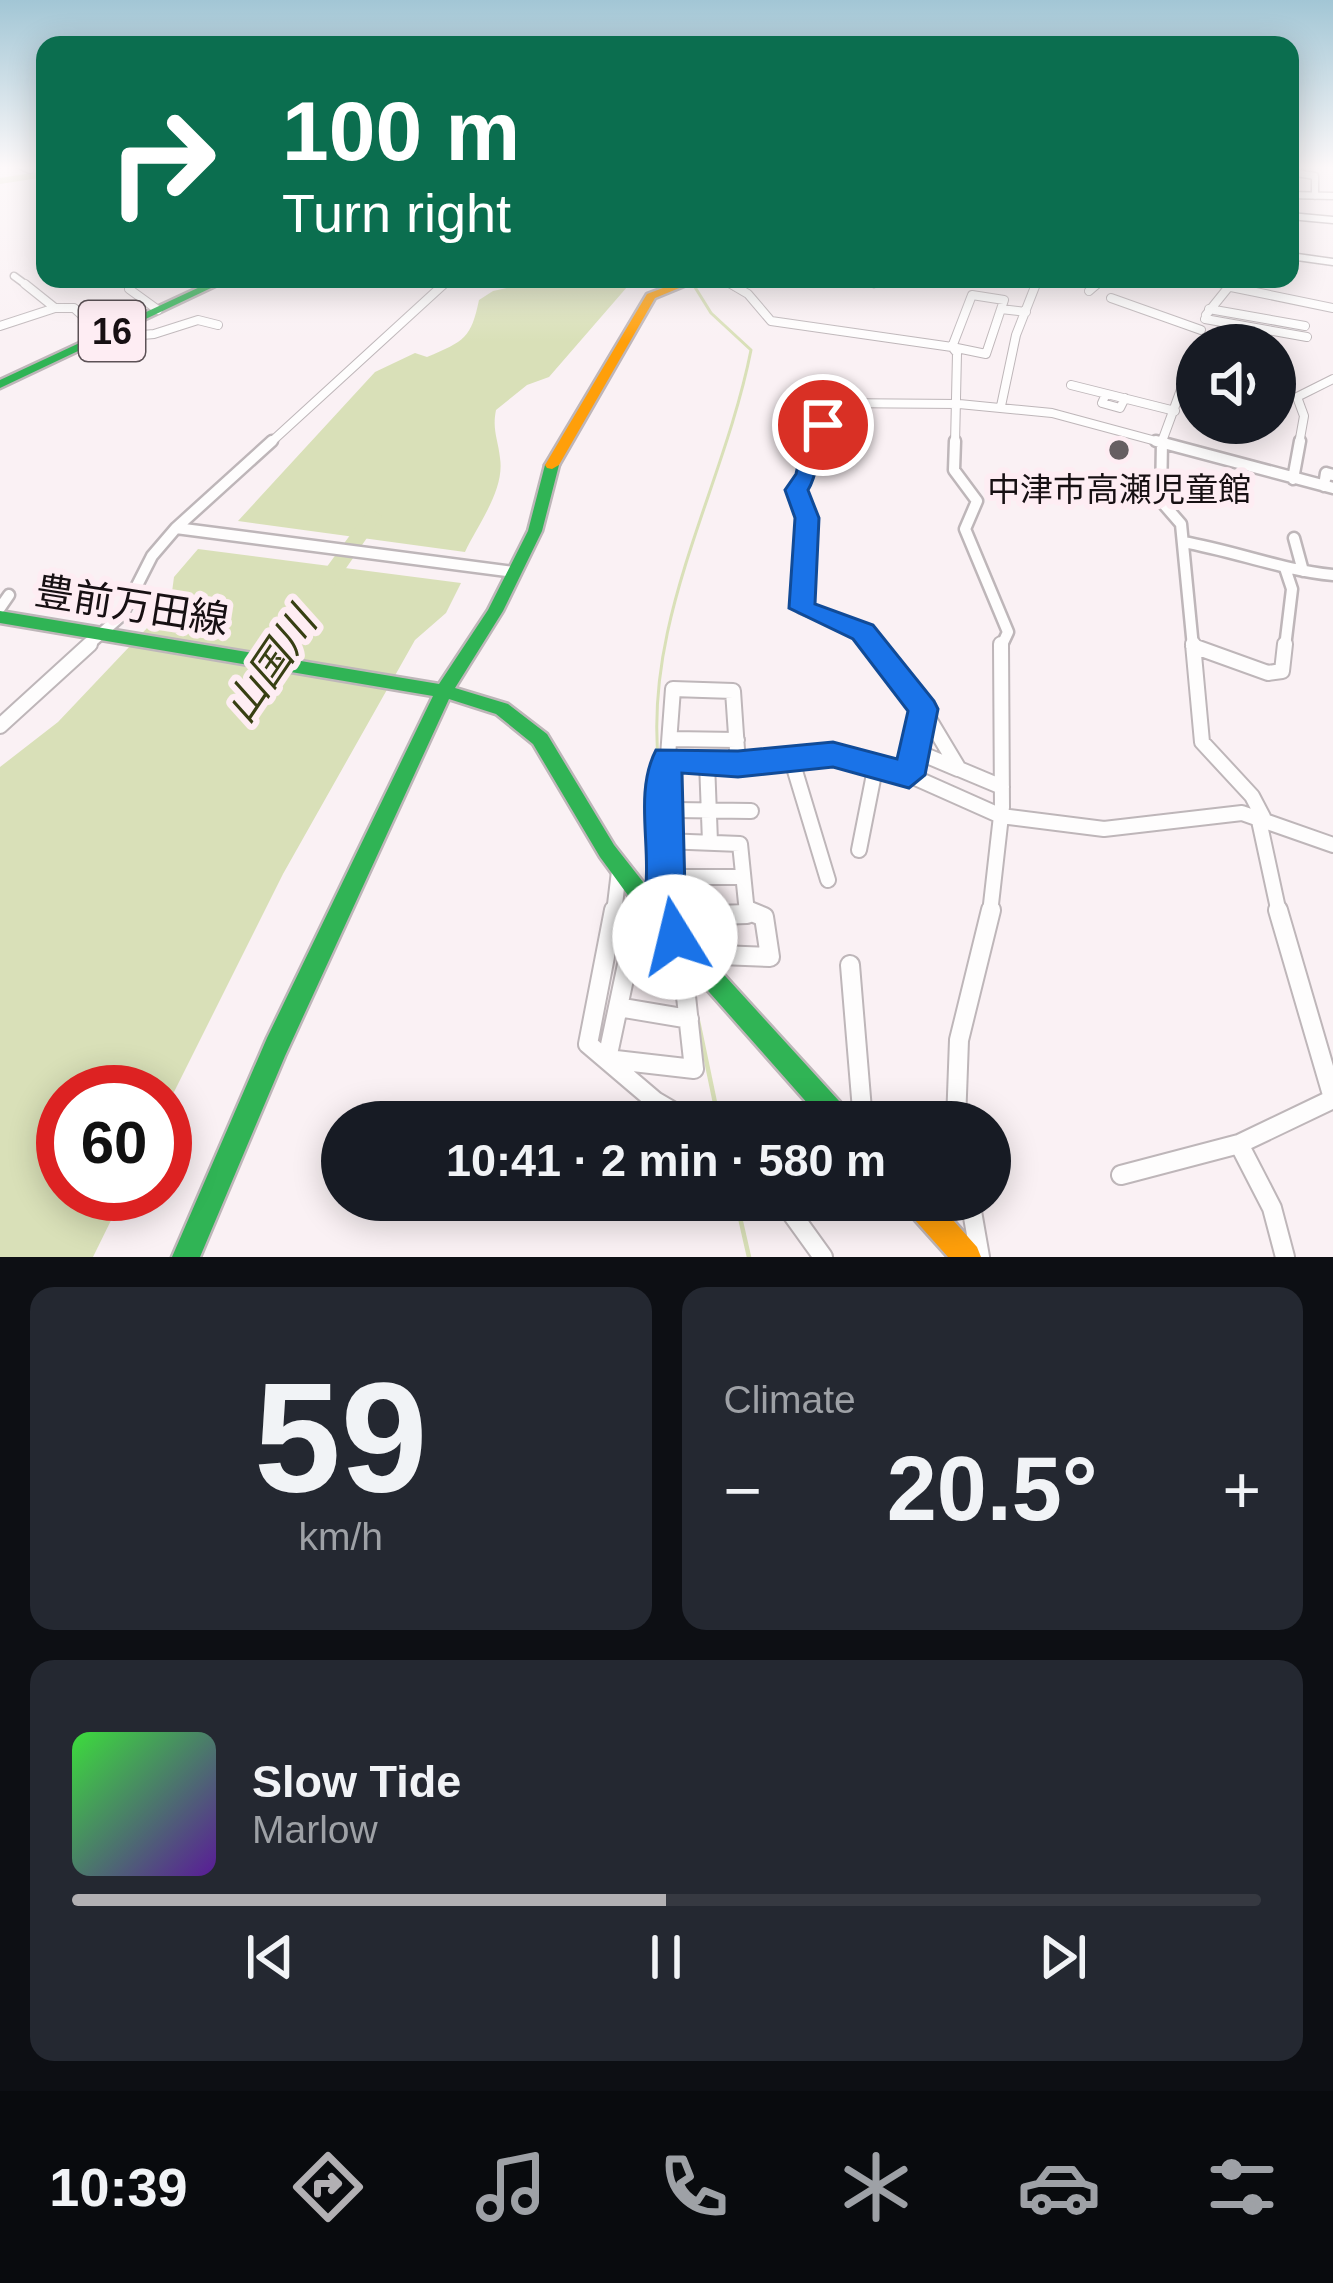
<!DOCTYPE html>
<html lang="en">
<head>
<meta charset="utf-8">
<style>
  body { margin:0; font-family:Arial,"Noto Sans JP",sans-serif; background:#242831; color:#f1f3f6; height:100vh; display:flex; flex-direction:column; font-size:45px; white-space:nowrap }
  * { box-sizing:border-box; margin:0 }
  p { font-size:39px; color:#9ea1a6 }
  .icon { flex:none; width:66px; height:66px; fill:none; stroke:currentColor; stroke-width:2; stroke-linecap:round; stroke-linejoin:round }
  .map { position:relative; height:1257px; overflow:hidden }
  .side { display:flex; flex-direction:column; gap:30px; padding:30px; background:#0d0f14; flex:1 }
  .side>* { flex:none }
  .hud { position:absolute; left:36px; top:36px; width:1263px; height:252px; border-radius:24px; box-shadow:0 6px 30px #0003; background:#0b6e4f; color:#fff; overflow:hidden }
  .buttons { position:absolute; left:1176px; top:324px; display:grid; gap:24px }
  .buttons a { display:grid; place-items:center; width:120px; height:120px; border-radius:50%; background:#171b24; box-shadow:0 6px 30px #0003; font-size:60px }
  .speed { position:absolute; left:36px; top:1065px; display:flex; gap:24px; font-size:60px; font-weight:700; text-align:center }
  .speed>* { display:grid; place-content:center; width:156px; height:156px; border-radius:50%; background:#171b24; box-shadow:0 6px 30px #0003; line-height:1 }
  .speed .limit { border:18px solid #d22; background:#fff; color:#111 }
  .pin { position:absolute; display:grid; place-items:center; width:102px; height:102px; color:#fff; margin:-51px; border:6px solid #fff; border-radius:50%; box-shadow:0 3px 12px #0007 }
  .me { position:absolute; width:132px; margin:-66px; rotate:351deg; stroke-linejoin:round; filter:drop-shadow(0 0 9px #0008) }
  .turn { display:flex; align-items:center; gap:42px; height:252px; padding:0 48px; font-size:54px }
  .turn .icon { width:156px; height:156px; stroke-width:2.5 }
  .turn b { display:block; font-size:84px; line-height:102px }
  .big { font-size:90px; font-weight:800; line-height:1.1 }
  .side .card { flex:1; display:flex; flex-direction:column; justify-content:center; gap:18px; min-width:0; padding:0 42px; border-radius:24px; background:#242831 }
  .side .dial { align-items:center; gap:0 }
  .dial b { font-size:156px; line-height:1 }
  .song { display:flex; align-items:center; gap:36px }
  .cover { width:144px; height:144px; border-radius:18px; background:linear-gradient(135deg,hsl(120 70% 55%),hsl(270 70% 35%)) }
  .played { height:12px; border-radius:6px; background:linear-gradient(90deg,#b2b0b3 50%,#363941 50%) }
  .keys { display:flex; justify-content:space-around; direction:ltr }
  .heat { display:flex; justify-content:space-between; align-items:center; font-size:66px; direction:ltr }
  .side .tiles { flex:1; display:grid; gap:30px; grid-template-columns:1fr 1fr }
  .card:last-child { grid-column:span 2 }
  .trip { position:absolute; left:321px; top:1101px; width:690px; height:120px; border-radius:60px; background:#171b24; box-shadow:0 6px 30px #0003; font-weight:800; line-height:120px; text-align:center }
  .tab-bar { display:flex; height:192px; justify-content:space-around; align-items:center; background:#090b0e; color:#9ea1a6 }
  .tab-bar .icon { width:84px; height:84px }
  .tab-bar .selected { color:#b2b0b3 }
  .tab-bar b { font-size:54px; color:#f1f3f6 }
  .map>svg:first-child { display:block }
  .water { fill:#d9e0b8 }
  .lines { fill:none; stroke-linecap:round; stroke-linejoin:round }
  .stream-far1 { stroke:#d9e0b8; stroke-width:3 }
  .stream { stroke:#d9e0b8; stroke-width:4.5 }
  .river { fill:#d9e0b8; fill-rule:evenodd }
  .street-far4-casing { stroke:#beb6b9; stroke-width:9 }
  .street-far3-casing { stroke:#beb6b9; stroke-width:10 }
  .street-far2-casing { stroke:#beb6b9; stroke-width:15 }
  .street-far1-casing { stroke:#beb6b9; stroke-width:18 }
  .street-casing { stroke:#beb6b9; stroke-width:22 }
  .fast-casing { stroke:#beb6b9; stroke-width:5 }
  .slow-casing { stroke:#beb6b9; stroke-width:5 }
  .street-far4 { stroke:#fefdfd; stroke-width:6 }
  .street-far3 { stroke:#fefdfd; stroke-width:8 }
  .street-far2 { stroke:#fefdfd; stroke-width:10 }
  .street-far1 { stroke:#fefdfd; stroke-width:14 }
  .street { stroke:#fefdfd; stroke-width:18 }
  .fast { fill:#30b455; fill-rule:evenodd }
  .slow { fill:#ff9f0a; fill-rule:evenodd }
  .route { fill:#1a73e8; stroke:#114b97; stroke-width:3 }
  .poi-dot { fill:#665f62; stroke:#feedf3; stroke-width:4.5 }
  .labels { text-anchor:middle; stroke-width:12; stroke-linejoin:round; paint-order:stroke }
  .far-poi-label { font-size:33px; fill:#171013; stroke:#feedf3 }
  .shield { fill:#feedf3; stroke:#5c5256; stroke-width:3 }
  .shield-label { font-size:36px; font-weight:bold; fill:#171013 }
  .street-label { font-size:39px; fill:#171013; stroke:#feedf3 }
  .water-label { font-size:42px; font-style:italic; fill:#373f13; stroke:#feedf3 }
</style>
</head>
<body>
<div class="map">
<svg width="1333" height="1257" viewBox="0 0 1333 1257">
  <rect width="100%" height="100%" fill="#faf1f4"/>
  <!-- water -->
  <path class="water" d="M548 279H634L549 377 527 385 496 410C492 430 498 439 500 458 505 490 478 524 465 552L238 521 375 372 415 353 427 357C465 341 471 338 479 300L493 291Z
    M198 549 461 583 446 613 415 640 283 874 165 1110V1092H63V1194H124L93 1257H0V767L58 722 148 627 172 592 174 577Z"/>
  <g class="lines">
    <!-- stream-far1 -->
    <path class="stream-far1" d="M660 775C639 625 723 492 751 350L711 313 693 284 700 279
      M675 885 678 906"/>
    <!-- stream -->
    <path class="stream" d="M698 1021 719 1122
      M736 1200 749 1257"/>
    <!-- river -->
    <path class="river" d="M45 171V177L0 184V178Z
      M373 510 382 516 329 593H315L312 588 315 583 367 512Z"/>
    <!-- street-far4 casing -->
    <g class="street-far4-casing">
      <path id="street-far4" d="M21 166 30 170
        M1290 172 1315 176V196
        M1290 195 1333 196
        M1290 216 1333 220
        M1290 256 1333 262
        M14 276 29 287
        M721 279 736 287
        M1198 279 1232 286
        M874 284 877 279
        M441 287 450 279
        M1035 287 1038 279
        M1094 287 1104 279
        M1228 287 1235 279"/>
    </g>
    <!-- street-far3 casing -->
    <g class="street-far3-casing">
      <path id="street-far3" d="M731 284 748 294 771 321 952 347 957 353 955 444
        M1224 284 1232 286
        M1231 287 1333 308
        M129 289 158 310
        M1089 291 1097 284
        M972 295 1004 300 986 354 952 347Z
        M1111 298 1201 330
        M55 308H74L104 335
        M1001 309 1026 312
        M1209 309 1305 326
        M1206 315 1231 284
        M1205 319 1307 337
        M0 326 55 308 25 284
        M95 339 154 334 198 320 218 325
        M1071 385 1175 411
        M1106 394 1102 403 1120 408 1125 398
        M1001 406 1016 335 1036 284
        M269 444 444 284
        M814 444 831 403 959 404 1052 413 1167 444
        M1161 444 1197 346
        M1299 444 1304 416 1297 397 1333 379"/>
    </g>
    <!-- street-far2 casing -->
    <g class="street-far2-casing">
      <path id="street-far2" d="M815 441 797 490 807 518 802 608 863 632 875 647
        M955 441 954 470 977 501 965 529 1008 632 1001 647
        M1156 441 1333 488
        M1162 441 1161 501 1181 524 1193 647
        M1293 479 1300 441
        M1324 486 1326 473 1333 475
        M176 528 514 572
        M1294 538 1303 571
        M1183 542C1235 551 1281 570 1333 575
        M0 608 9 595
        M86 647 122 615 152 556 176 528 272 441
        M1285 647 1292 589 1285 568"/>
    </g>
    <!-- street-far1 casing -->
    <g class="street-far1-casing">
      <path id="street-far1" d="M873 644 923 709 959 769 1002 787
        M1193 644 1202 742 1252 796 1263 817
        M1193 646 1268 673 1282 671 1285 644
        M0 726 90 644
        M672 739 737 740
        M913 750 958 769
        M667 759 738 764 833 754 909 775 1001 816 1104 829 1242 813 1333 845
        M792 761 828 880
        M707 762 710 842
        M909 775 923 709
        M675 810 751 811
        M1258 816 1279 913
        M664 841 740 844 747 913
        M859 850 876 764
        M666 877H743
        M614 913 619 871
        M659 913 667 891 663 823 673 689 733 691 738 764
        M990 913 1002 807 1001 644"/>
    </g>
    <!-- street casing -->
    <g class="street-casing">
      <path id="street" d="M614 910 588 1044 655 1101 691 1122
        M660 910 657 917 747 914
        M1278 910 1333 1098
        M674 938 665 945 660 966 628 960 607 1059 694 1069 683 969
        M695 954 770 957 764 917 747 910
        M850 965 863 1122
        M618 1007 689 1019
        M956 1122 959 1040 991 910
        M1239 1144 1272 1208 1285 1257
        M1121 1175 1239 1144 1333 1099
        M782 1200 823 1257
        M970 1200 980 1257"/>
    </g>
    <!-- fast casing -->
    <g class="fast-casing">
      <path id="fast" d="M217 279H230L0 388V380Z
        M552 461 559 465 542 531 503 611 455 688 508 704 547 734 614 845 665 910 850 1113 854 1122H824L649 924 600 857 533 744 496 714 449 699 285 1056 200 1257H172L267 1038 433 696 0 623V611L439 684 488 610 528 531 545 465Z"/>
    </g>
    <!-- slow casing -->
    <g class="slow-casing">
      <path id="slow" d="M687 279H701L655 298 559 465 552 469 547 468 545 465 647 294Z
        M902 1200H935L977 1247 981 1257H948L906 1210Z"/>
    </g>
    <!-- street-far4 -->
    <use href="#street-far4" class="street-far4"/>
    <!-- street-far3 -->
    <use href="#street-far3" class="street-far3"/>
    <!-- street-far2 -->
    <use href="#street-far2" class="street-far2"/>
    <!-- street-far1 -->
    <use href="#street-far1" class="street-far1"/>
    <!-- street -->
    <use href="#street" class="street"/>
    <!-- fast -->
    <use href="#fast" class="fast"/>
    <!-- slow -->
    <use href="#slow" class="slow"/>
  </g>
  <!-- sky -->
  <linearGradient id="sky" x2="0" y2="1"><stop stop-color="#a2c6d5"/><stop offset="0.49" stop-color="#fdf9fa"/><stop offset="1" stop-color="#fdf9fa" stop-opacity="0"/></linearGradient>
  <rect width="1333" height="342" fill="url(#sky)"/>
  <!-- route -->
  <path class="route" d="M815 421 833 425C818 439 820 471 808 490L819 518 815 604 873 625 934 701 938 709 925 775 909 788 833 767 738 777 682 773 685 891 677 912 694 937 688 949 675 954 662 949 639 917C659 865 630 800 656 750L738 751 833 742 897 759 908 711 853 639 789 608 795 518 785 490 796 474 806 428Z"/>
  <!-- markers -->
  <circle class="poi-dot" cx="1119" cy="450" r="12"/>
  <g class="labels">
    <!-- far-poi labels -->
    <g class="far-poi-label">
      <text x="1119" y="501">中津市高瀬児童館</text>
    </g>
    <!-- shield labels -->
    <rect class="shield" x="79" y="301" width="66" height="60" rx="9"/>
    <g class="shield-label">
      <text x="112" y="344">16</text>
    </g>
    <!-- street labels -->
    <g class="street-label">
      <text transform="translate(132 605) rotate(9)" y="14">豊前万田線</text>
    </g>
    <!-- water labels -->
    <g class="water-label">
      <text transform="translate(270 665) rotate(-56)" y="15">山国川</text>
    </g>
  </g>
</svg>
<div class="buttons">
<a><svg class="icon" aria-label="sound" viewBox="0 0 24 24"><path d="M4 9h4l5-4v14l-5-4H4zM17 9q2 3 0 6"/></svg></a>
</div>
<div class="speed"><div class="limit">60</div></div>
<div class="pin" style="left:823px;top:425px;background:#d93025"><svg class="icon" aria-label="arrive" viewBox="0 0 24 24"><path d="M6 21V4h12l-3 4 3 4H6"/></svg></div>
<svg class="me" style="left:675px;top:937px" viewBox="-20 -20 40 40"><circle r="19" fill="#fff"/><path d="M0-13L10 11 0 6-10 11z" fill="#1a73e8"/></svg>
<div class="trip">10:41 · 2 min · 580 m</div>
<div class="hud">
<div class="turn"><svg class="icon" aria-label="right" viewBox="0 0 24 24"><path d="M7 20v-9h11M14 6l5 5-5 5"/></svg><div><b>100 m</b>Turn right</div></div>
</div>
</div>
<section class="side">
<div class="tiles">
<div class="card dial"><b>59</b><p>km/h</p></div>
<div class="card"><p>Climate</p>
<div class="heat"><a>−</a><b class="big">20.5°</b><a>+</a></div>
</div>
<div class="card">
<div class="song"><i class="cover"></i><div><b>Slow Tide</b><p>Marlow</p></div></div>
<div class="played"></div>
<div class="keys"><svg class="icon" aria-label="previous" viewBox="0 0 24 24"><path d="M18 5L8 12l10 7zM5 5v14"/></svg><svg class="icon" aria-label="pause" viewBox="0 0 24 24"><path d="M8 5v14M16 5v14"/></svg><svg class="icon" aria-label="next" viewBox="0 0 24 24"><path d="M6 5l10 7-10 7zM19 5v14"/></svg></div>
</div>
</div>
</section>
<nav class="tab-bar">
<b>10:39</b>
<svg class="icon selected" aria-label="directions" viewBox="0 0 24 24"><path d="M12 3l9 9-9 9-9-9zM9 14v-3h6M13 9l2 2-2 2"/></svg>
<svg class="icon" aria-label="music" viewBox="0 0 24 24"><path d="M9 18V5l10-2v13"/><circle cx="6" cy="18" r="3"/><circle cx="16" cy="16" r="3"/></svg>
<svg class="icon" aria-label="phone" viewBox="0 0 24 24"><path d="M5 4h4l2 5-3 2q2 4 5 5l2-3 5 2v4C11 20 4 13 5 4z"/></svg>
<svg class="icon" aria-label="climate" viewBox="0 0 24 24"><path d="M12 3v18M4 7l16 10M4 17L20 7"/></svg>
<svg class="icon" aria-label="car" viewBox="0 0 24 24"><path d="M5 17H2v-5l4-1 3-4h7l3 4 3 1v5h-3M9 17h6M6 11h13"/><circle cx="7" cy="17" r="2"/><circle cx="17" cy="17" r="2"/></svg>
<svg class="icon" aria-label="filters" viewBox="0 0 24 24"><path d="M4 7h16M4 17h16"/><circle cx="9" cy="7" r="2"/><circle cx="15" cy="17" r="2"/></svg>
</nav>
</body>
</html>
